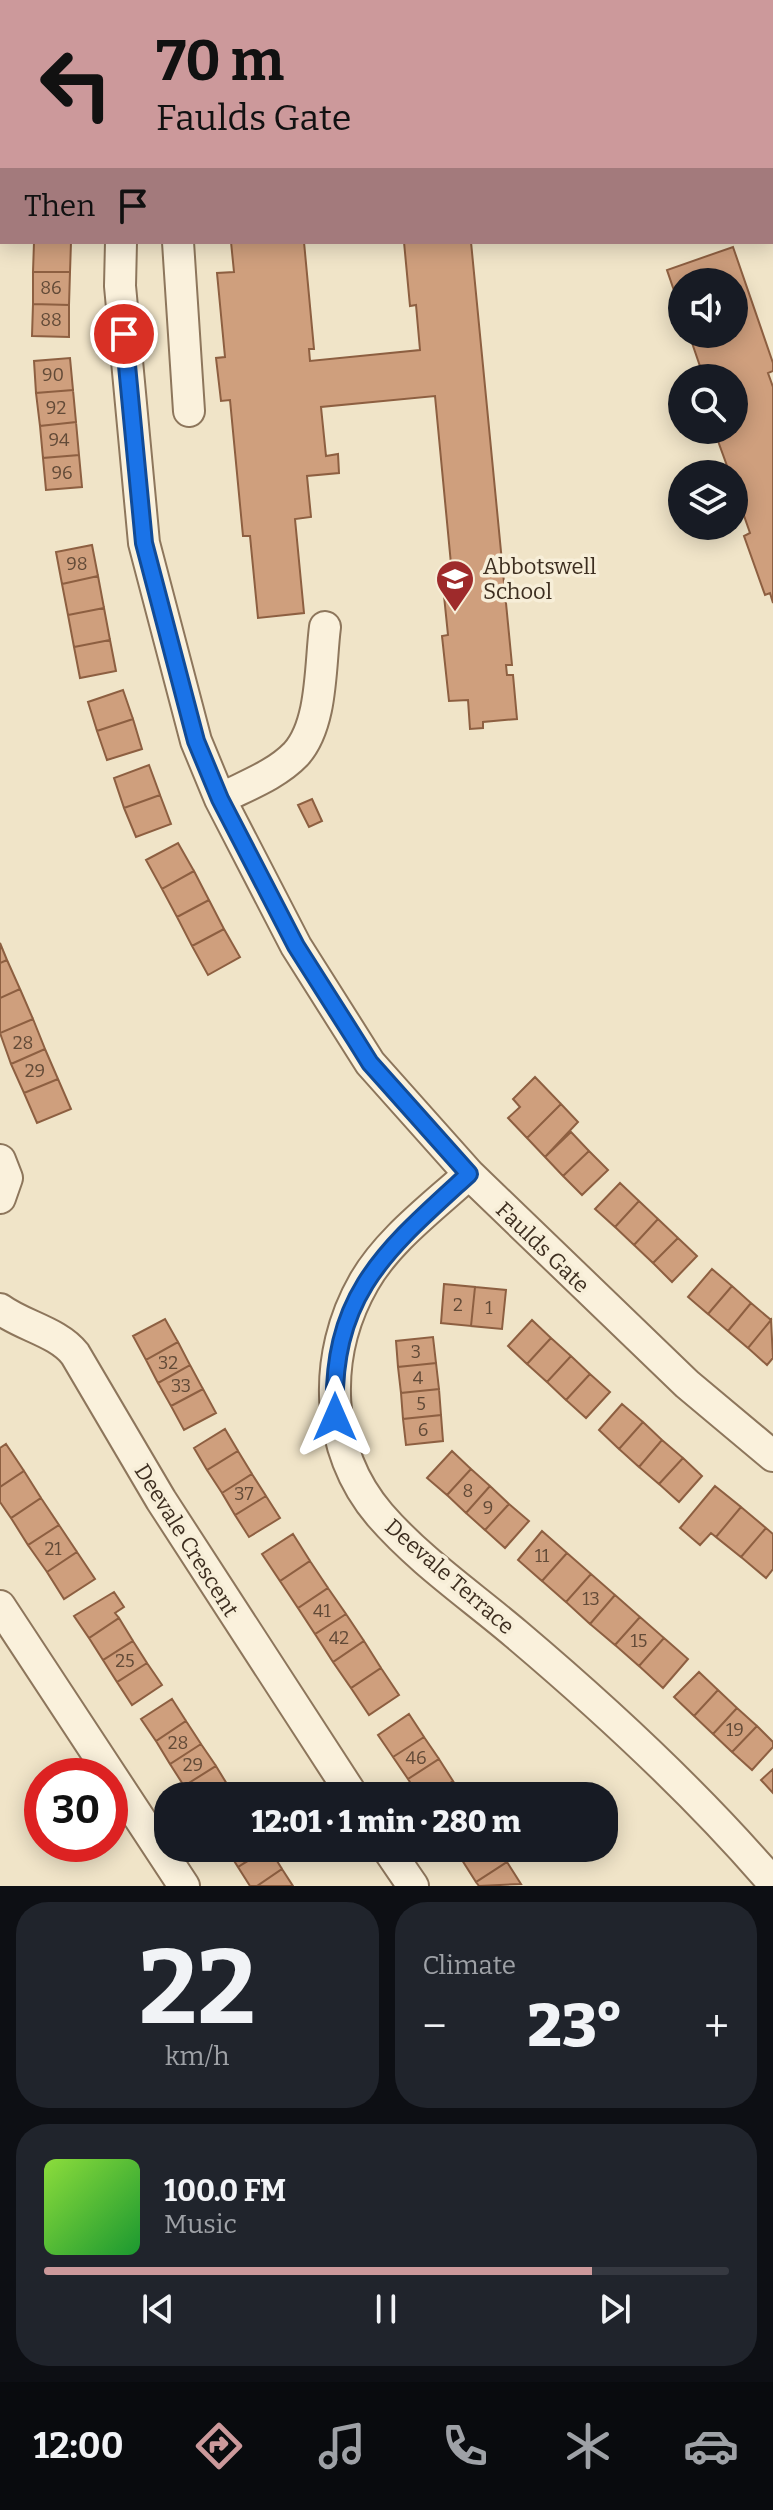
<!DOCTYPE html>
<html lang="en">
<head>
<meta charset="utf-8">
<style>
  body { margin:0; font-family:Bitter,serif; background:#20242c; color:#f1f3f6; height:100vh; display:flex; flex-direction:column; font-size:30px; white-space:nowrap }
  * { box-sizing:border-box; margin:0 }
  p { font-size:26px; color:#9ea1a6 }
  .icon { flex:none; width:44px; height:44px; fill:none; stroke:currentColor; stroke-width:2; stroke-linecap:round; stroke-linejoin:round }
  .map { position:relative; height:1886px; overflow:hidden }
  .drawer { display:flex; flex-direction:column; gap:16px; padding:16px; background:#0d0f14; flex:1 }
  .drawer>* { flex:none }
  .banner { position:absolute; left:0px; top:0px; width:774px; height:244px; box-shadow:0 4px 20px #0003; background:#cc999b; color:#111; overflow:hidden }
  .buttons { position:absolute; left:668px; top:268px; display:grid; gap:16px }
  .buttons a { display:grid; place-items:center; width:80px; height:80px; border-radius:50%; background:#171b24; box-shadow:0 4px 20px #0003; font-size:40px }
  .speed { position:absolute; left:24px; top:1758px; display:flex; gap:16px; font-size:40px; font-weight:700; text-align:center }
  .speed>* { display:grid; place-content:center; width:104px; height:104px; border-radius:50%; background:#171b24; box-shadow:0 4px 20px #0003; line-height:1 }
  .speed .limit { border:12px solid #d22; background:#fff; color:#111 }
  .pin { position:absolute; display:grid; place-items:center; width:68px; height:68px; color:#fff; margin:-34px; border:4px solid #fff; border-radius:50%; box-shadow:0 2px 8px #0007 }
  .me { position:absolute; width:88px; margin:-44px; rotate:0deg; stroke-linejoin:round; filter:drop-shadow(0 0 6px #0008) }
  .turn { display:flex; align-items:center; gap:28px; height:168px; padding:0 24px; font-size:36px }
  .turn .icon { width:104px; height:104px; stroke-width:2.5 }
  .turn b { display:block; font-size:56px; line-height:68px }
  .then { display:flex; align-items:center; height:76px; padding:0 24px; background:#0003; gap:16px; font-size:30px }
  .big { font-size:60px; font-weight:800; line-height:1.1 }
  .drawer .card { flex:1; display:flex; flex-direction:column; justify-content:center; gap:12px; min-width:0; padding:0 28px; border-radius:32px; background:#20242c }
  .drawer .dial { align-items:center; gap:0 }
  .dial b { font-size:104px; line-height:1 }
  .song { display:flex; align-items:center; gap:24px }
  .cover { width:96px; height:96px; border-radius:12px; background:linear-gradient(135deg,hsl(90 70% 55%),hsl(130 70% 35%)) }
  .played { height:8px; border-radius:4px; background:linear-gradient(90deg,#cc999b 80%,#363941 80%) }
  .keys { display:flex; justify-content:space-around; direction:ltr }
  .heat { display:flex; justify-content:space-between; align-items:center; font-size:44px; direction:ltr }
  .drawer .tiles { flex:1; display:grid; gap:16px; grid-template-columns:1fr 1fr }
  .card:last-child { grid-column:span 2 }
  .trip { position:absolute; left:154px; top:1782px; width:464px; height:80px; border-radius:32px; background:#171b24; box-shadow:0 4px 20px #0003; font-weight:800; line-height:80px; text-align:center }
  .tabs { display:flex; height:128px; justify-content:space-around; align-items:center; background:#090b0e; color:#9ea1a6 }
  .tabs .icon { width:56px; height:56px }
  .tabs .current { color:#cc999b }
  .tabs b { font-size:36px; color:#f1f3f6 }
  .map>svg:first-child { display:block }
  .building { fill:#cf9f7d; stroke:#8d5f41; stroke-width:2 }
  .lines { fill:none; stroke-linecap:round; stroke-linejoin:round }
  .minor-casing { stroke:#8d765c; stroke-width:34 }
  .minor { stroke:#faf1dc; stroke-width:30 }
  .route-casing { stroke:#114b97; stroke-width:20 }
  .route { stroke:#1a73e8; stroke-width:14 }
  .labels { text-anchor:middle; stroke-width:7; stroke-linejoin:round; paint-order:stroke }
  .number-label { font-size:18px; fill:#624a37 }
  .poi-label { font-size:22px; fill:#3d2e20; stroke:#f7eed8; text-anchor:start }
  .street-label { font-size:22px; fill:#3d2e20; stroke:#f7eed8 }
</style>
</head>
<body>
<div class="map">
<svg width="773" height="1886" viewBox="0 0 773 1886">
  <rect width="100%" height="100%" fill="#f0e4c8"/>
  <!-- building -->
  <path class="building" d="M34 242H71L70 272H33Z
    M231 242H304L314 349H309L310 361 420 350 416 305 410 306 404 242H471L512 665H506L507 675H513L517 719 483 722V728L470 729 468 700 449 701 442 636 448 635 443 586 453 585 435 396 321 407 326 456 338 454 339 473 307 476 311 517 295 519 304 613 258 618 250 536H243L230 400 221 401 216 358 225 357 217 273 234 272Z
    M733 247 773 363V371L768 373 773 387V603L770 593 765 595 744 536 750 533 734 487V474H730L714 430H734V378H704L689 334H734V282H682V314L667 270Z
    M33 272H70L69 305 33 304Z
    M33 304 69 305V337L32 336Z
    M70 358 73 390 36 393 34 361Z
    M73 390 76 422 40 426 36 393Z
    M76 422 79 455 43 458 40 426Z
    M79 455 82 487 46 490 43 458Z
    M92 545 98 576 62 584 56 552Z
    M98 576 104 608 68 615 62 584Z
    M104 608 110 640 74 647 68 615Z
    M110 640 116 671 80 678 74 647Z
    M123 690 133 719 97 731 88 702Z
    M133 719 142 749 107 760 97 731Z
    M149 765 160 795 124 808 114 778Z
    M160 795 171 824 136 837 124 808Z
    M312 799 322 821 309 827 298 805Z
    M178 843 194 871 162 889 146 860Z
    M194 871 209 900 177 917 162 889Z
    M209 900 224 929 192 946 177 917Z
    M224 929 240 957 208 975 192 946Z
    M0 943 7 960 0 963Z
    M7 960 20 989 0 998V963Z
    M20 989 33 1019 0 1033V998Z
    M33 1019 45 1049 11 1064 0 1033Z
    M45 1049 58 1079 24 1093 11 1064Z
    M535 1077 561 1104 527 1138 508 1118 520 1107 513 1099Z
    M58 1079 71 1109 37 1123 24 1093Z
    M561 1104 578 1122 545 1157 527 1138Z
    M571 1132 589 1151 563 1176 545 1157Z
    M589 1151 608 1170 582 1195 563 1176Z
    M620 1183 639 1201 615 1227 595 1209Z
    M639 1201 658 1219 634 1245 615 1227Z
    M658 1219 678 1238 653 1263 634 1245Z
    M678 1238 697 1256 672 1282 653 1263Z
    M712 1269 732 1286 708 1314 688 1297Z
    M444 1284 475 1287 471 1326 441 1323Z
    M732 1286 751 1303 728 1331 708 1314Z
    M475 1287 506 1290 502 1329 471 1326Z
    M751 1303 771 1320 748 1348 728 1331Z
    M165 1319 178 1342 146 1360 133 1336Z
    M532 1320 551 1338 527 1364 508 1346Z
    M771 1320 773 1358 767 1365 748 1348Z
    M433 1337 436 1363 398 1367 396 1341Z
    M551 1338 571 1356 547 1382 527 1364Z
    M178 1342 190 1365 158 1383 146 1360Z
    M571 1356 590 1374 566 1400 547 1382Z
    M436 1363 439 1389 401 1393 398 1367Z
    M190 1365 203 1389 171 1406 158 1383Z
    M590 1374 610 1392 586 1418 566 1400Z
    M203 1389 216 1413 184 1430 171 1406Z
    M439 1389 441 1415 403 1419 401 1393Z
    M622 1404 643 1422 619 1449 599 1430Z
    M441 1415 443 1441 406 1445 403 1419Z
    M643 1422 662 1440 639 1467 619 1449Z
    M225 1429 238 1451 207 1470 194 1448Z
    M662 1440 683 1458 659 1484 639 1467Z
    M6 1444 24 1471 0 1487V1448Z
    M238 1451 252 1474 222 1493 207 1470Z
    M452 1451 471 1469 447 1495 427 1478Z
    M683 1458 702 1476 679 1502 659 1484Z
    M471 1469 490 1486 466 1513 447 1495Z
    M24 1471 41 1498 11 1518 0 1502V1487Z
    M252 1474 266 1496 235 1515 222 1493Z
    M490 1486 509 1504 485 1530 466 1513Z
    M715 1486 741 1507 716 1537 711 1533 700 1545 680 1528Z
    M266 1496 280 1518 249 1537 235 1515Z
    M41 1498 59 1525 28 1545 11 1518Z
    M509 1504 529 1521 505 1548 485 1530Z
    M741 1507 766 1528 741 1557 716 1537Z
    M59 1525 77 1552 47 1572 28 1545Z
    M766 1528 773 1534V1569L766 1578 741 1557Z
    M542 1531 567 1553 542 1581 518 1560Z
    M293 1534 310 1561 280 1581 262 1554Z
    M77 1552 95 1579 64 1599 47 1572Z
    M567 1553 591 1574 566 1602 542 1581Z
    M310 1561 328 1588 298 1608 280 1581Z
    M591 1574 615 1595 590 1624 566 1602Z
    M328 1588 346 1614 315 1634 298 1608Z
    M114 1592 124 1607 115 1613 119 1618 89 1638 74 1616Z
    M615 1595 640 1617 615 1645 590 1624Z
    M346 1614 364 1641 333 1662 315 1634Z
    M640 1617 664 1638 639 1666 615 1645Z
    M119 1618 133 1641 103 1660 89 1638Z
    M664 1638 688 1659 663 1688 639 1666Z
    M133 1641 147 1663 117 1682 103 1660Z
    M364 1641 381 1668 351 1688 333 1662Z
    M147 1663 162 1685 132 1705 117 1682Z
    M381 1668 399 1695 369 1715 351 1688Z
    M699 1672 718 1690 694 1716 674 1697Z
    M718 1690 737 1708 713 1734 694 1716Z
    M172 1699 186 1721 156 1741 141 1719Z
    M737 1708 757 1726 732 1752 713 1734Z
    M409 1714 424 1737 393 1757 378 1735Z
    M186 1721 201 1744 170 1764 156 1741Z
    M757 1726 773 1742V1747L752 1770 732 1752Z
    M424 1737 439 1759 408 1779 393 1757Z
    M201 1744 216 1766 184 1786 170 1764Z
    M439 1759 453 1781 431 1796H419L408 1779Z
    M216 1766 230 1789 218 1796H191L184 1786Z
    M773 1769V1793L761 1780Z
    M453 1781 464 1796H431Z
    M226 1848H267L238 1867Z
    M269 1848 282 1869 257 1886H250L238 1867Z
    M454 1848H480L462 1860Z
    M480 1848H497L507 1862 476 1882 462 1860Z
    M507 1862 521 1884 479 1886 476 1882Z
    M282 1869 293 1886H257Z"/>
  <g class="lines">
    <!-- minor casing -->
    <g class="minor-casing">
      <path id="minor" d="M247 0V2
        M734 1 735 0
        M147 2V0
        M121 242 120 286 144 543 196 741 220 799 296 946 370 1063 469 1174 687 1384 773 1456
        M178 242 189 411
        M220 799C245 786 276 775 296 754 323 724 320 665 325 627
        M0 1160 7 1178 0 1198
        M469 1174C433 1207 388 1240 364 1282 322 1355 324 1450 380 1515 420 1561 470 1595 516 1634 607 1711 696 1793 773 1883
        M0 1309C23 1326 58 1332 75 1354L161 1500 353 1796
        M0 1606 184 1886
        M387 1848 413 1886"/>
    </g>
    <!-- minor -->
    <use href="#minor" class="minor"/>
  </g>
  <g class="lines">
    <!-- route casing -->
    <g class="route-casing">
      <path id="route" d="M124 334 144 543 196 741 220 799 296 946 355 1039 370 1063 469 1174C386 1250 330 1294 335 1417"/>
    </g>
    <!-- route -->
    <use href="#route" class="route"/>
  </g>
  <!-- icons -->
  <defs>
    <g id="school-pin" transform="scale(2)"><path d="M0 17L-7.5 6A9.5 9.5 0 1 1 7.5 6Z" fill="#9e2a2b" stroke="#f7eed8"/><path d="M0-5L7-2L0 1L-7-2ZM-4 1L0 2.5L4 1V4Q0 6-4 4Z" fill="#fff"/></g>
  </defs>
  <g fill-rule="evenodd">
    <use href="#school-pin" x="455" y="579"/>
  </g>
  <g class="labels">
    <!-- number labels -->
    <g class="number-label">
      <text x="51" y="294">86</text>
      <text x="51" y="326">88</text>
      <text x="53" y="381">90</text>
      <text x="56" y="414">92</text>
      <text x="59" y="446">94</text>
      <text x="62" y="479">96</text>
      <text x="77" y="570">98</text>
      <text x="23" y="1049">28</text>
      <text x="35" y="1077">29</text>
      <text x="458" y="1311">2</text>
      <text x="489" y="1314">1</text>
      <text x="416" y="1358">3</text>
      <text x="168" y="1369">32</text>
      <text x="418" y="1384">4</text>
      <text x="181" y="1392">33</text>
      <text x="421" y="1410">5</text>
      <text x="423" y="1436">6</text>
      <text x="468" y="1497">8</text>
      <text x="244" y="1500">37</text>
      <text x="488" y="1514">9</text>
      <text x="53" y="1555">21</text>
      <text x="542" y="1562">11</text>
      <text x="591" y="1605">13</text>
      <text x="322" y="1617">41</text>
      <text x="339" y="1644">42</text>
      <text x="639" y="1647">15</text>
      <text x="125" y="1667">25</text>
      <text x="735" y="1736">19</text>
      <text x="178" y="1749">28</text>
      <text x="416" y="1764">46</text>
      <text x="193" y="1771">29</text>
    </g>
    <!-- poi labels -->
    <g class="poi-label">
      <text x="483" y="574">Abbotswell<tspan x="483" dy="25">School</tspan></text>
    </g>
    <!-- street labels -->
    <g class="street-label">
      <text transform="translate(543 1247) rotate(44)" y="8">Faulds Gate</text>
      <text transform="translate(187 1540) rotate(58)" y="8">Deevale Crescent</text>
      <text transform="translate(450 1576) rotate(41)" y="8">Deevale Terrace</text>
    </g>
  </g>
</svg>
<div class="buttons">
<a><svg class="icon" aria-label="sound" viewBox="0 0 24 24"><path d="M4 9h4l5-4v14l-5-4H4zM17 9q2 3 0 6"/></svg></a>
<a><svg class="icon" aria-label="search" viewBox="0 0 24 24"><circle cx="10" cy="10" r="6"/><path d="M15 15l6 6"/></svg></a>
<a><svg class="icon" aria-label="layers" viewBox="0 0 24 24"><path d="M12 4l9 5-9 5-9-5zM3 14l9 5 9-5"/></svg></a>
</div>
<div class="speed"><div class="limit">30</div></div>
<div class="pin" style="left:124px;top:334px;background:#d93025"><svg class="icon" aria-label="arrive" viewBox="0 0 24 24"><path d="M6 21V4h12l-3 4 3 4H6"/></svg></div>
<svg class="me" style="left:335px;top:1417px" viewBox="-20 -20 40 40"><path d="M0-17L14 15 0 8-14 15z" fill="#1a73e8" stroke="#fff" stroke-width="4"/></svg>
<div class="trip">12:01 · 1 min · 280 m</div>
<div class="banner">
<div class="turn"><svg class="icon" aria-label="left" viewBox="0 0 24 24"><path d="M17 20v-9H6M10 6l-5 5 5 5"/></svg><div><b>70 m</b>Faulds Gate</div></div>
<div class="then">Then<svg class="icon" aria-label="arrive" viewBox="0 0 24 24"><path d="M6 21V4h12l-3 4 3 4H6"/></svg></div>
</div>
</div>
<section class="drawer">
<div class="tiles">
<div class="card dial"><b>22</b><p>km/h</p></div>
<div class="card"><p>Climate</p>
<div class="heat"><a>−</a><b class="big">23°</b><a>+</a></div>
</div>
<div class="card">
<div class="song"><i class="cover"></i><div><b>100.0 FM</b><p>Music</p></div></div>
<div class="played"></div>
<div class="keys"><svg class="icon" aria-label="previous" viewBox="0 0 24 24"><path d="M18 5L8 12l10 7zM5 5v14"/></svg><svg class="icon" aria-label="pause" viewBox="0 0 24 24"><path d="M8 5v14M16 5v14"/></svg><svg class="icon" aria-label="next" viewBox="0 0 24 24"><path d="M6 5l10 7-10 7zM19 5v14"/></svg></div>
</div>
</div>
</section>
<nav class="tabs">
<b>12:00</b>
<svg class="icon current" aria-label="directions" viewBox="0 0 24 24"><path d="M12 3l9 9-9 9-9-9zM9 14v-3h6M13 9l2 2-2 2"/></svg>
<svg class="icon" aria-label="music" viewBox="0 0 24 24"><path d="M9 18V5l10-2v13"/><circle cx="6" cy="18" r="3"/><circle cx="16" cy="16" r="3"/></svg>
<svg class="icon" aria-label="phone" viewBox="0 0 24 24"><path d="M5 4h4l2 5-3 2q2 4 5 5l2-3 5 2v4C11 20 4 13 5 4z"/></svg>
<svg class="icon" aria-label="climate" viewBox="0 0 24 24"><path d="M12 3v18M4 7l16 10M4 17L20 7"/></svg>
<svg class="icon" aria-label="car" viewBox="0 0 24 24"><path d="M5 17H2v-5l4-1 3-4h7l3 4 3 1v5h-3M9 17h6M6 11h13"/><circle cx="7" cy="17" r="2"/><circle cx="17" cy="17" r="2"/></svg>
</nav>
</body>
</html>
